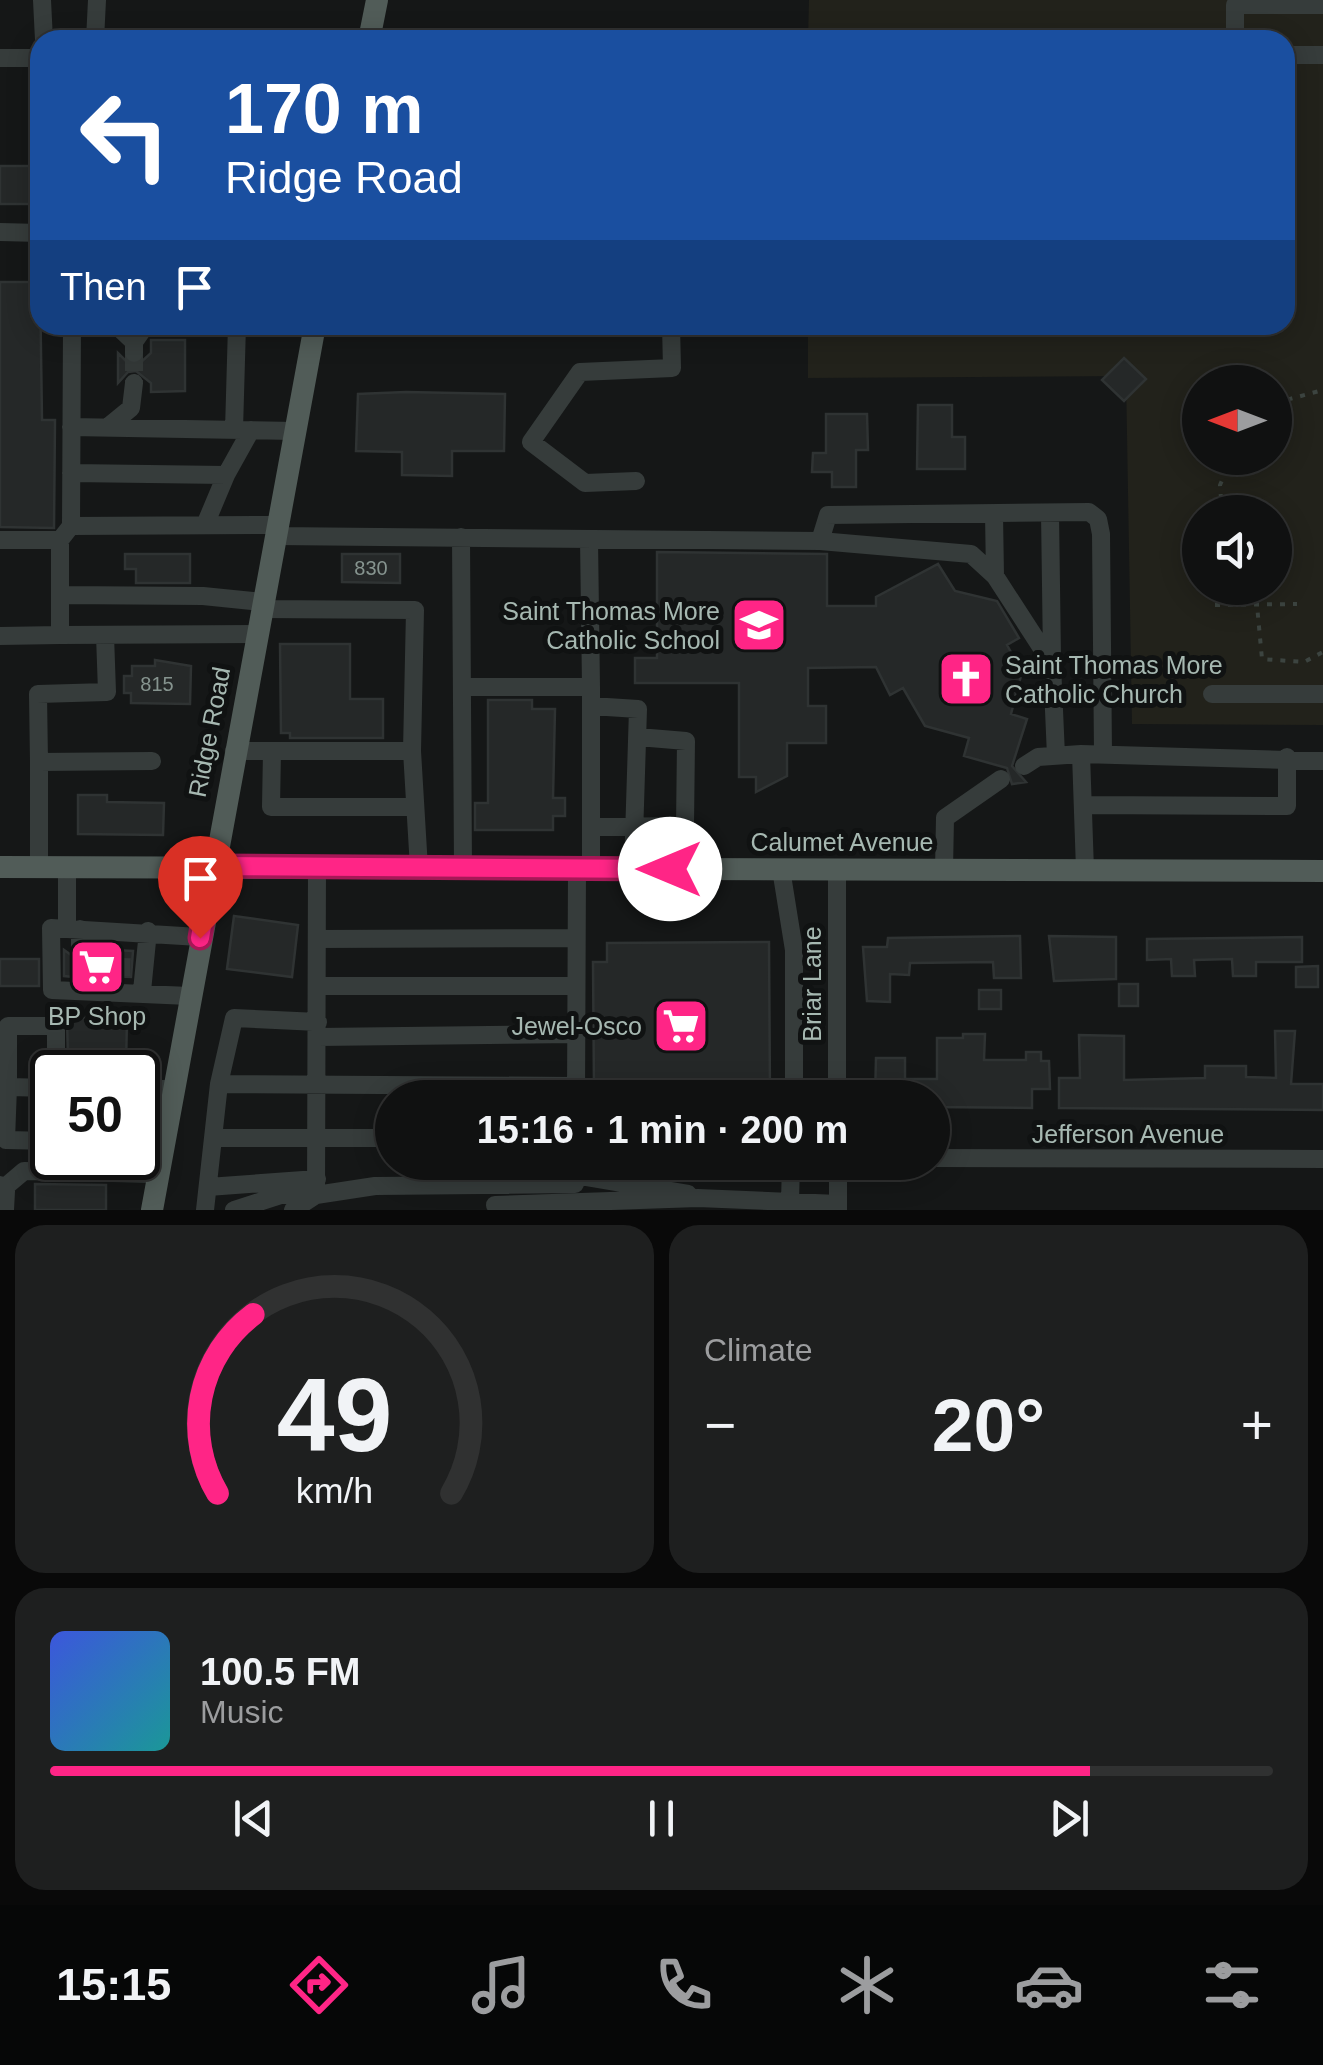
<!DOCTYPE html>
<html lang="en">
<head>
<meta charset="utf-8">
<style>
  body { margin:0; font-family:Helvetica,sans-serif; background:#1e1f1f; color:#f1f3f6; height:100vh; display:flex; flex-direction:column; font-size:38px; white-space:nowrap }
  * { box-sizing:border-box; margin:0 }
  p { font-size:32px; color:#9c9d9f }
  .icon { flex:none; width:55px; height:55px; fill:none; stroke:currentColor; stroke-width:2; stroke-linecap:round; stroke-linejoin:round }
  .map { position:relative; height:1210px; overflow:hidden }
  .sheet { display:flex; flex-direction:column; gap:15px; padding:15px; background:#090909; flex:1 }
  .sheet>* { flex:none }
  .hud { position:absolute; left:30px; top:30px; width:1265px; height:305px; border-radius:30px; box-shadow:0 5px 25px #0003,0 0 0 2px #303131; background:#1a4fa0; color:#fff; overflow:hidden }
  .needle { width:65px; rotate:270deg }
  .tools { position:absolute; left:1182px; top:365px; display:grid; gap:20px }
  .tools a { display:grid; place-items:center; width:110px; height:110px; border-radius:50%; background:#101111; box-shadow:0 5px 25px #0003,0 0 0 2px #303131; font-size:50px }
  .speed { position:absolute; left:30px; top:1050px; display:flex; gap:20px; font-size:50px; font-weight:700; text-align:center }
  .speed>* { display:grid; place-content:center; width:130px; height:130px; border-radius:50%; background:#101111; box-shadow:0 5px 25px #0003,0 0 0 2px #303131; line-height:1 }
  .speed .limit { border:5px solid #111; border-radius:15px; background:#fff; color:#111 }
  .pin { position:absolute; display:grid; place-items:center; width:85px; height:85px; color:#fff; margin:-102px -42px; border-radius:50% 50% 50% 0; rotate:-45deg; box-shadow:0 0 10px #0007 }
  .pin .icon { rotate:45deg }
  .me { position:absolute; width:110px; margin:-55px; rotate:270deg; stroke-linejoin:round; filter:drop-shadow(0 0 8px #0008) }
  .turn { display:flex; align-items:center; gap:35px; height:210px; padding:0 30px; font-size:45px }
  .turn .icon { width:130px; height:130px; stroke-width:2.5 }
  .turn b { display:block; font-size:70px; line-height:85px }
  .then { display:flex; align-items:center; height:95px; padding:0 30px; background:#0003; gap:20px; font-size:38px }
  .big { font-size:75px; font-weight:600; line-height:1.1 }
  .sheet .tile { flex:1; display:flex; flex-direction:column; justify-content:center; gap:15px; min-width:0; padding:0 35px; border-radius:30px; background:#1e1f1f }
  .sheet .dial { align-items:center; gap:0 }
  .dial svg { height:260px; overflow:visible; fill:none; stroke:#303131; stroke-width:7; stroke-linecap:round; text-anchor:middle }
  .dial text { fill:#f1f3f6; stroke:none }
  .song { display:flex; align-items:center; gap:30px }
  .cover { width:120px; height:120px; border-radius:15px; background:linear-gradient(135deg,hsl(230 70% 55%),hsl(180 70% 35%)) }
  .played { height:10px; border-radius:5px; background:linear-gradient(90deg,#ff2586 85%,#303131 85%) }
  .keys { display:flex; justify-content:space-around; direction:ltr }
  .heat { display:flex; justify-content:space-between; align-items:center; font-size:55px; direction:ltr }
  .sheet .tiles { flex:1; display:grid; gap:15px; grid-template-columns:1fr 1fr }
  .tile:last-child { grid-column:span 2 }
  .trip { position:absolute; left:375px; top:1080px; width:575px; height:100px; border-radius:50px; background:#101111; box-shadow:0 5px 25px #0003,0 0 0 2px #303131; font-weight:600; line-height:100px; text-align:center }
  .dock { display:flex; height:160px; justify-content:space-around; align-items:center; background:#060707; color:#9c9d9f }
  .dock .icon { width:70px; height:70px }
  .dock .active { color:#ff2586 }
  .dock b { font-size:45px; color:#f1f3f6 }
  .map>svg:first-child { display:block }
  .green { fill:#22221b; fill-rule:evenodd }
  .building { fill:#252828; stroke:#2f3333; stroke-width:2.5 }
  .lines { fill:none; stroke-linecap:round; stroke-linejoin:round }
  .minor-tunnel { stroke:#323736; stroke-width:18; stroke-dasharray:18 9; stroke-linecap:butt }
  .path { stroke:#3c4440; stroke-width:4; stroke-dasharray:5 8; stroke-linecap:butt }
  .minor { stroke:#363c3b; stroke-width:18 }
  .major { stroke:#515c58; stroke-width:22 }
  .route-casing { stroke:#a61857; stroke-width:25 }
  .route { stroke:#ff2586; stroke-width:18 }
  .labels { text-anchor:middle; stroke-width:10; stroke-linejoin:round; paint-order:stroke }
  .number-label { font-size:20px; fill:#86948f }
  .poi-label { font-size:25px; fill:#a6b8b1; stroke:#101212; text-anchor:end }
  .street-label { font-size:25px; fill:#a6b8b1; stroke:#101212 }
</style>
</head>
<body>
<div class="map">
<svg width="1323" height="1210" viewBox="0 0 1323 1210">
  <rect width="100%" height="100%" fill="#151717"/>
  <!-- green -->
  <path class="green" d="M809 0H1323V725L1132 724 1126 376 808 378V325H1285V40H808ZM1200 382H1275V458H1200ZM1200 512H1275V588H1200Z"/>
  <!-- building -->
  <path class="building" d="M0 166H40V204H0Z
    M0 282H40L42 420H55L54 528 0 527Z
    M151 340H185V391L151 392V383L136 371 128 372 118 383V353L129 364H139L151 353Z
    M1124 358 1146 379 1124 401 1102 380Z
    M406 392 505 394 504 451H452V476L402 475V452L356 451 358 394Z
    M918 405H952V437H965V469H917Z
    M826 414H867L868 450H856V487H832V472H812L813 453H826Z
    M657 552 827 554V606H876V597L938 564 955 591 997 601 1019 638 1007 645 1022 672 1011 714 1027 719 1012 766 1026 782 1012 784 1007 768 964 756 969 738 925 726 903 688 890 695 876 667 808 668V706H826V743H787V776L756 792V777H739V683H635V658H657Z
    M125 554H190V583H136V569H125Z
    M342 554H400V583L342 582Z
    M280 644H350V699H383V738H290V733H281Z
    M155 660 191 666 190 704 131 703V693H124V676H132V666H155Z
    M488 700H532V709H555L553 798H565V816H553V830H475V803H488Z
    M78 795H107V802L164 803 163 835 78 834Z
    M234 916 298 925 292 977 227 969Z
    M1020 936 1021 978H994L993 962 910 963 909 975 890 974V1002L867 1001 863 947H887L888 938Z
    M1049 936 1116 937V979L1054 981Z
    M1302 937V962H1256V976H1233L1232 959 1194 960 1195 976H1172L1171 959 1147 960V939Z
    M769 942 770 1098H609V1089H594L593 962H607V943Z
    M92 949 133 951 131 977 106 976V980L64 976V950L81 962 90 957Z
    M0 959H39V986H0Z
    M1318 966V987H1296V967Z
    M1119 984H1138V1006H1119Z
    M979 990H1001V1009H979Z
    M67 1018H127L126 1066 90 1065V1059H68Z
    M1275 1031H1295L1291 1084H1323V1110L1059 1108V1078H1080L1079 1035 1124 1036V1080L1205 1078V1066H1246V1077L1276 1078Z
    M963 1034H985L984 1060H1026V1052H1041V1061H1049L1050 1089H1032V1108L932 1107V1098H875L876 1058H905V1079H937V1038H963Z
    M35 1184 106 1185V1210H35Z"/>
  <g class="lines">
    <!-- minor-tunnel -->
    <path class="minor-tunnel" d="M134 353V383
      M79 976 80 950
      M121 976 122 950"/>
    <!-- path -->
    <path class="path" d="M1275 403 1323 390
      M1222 512 1220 485 1232 458
      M1250 588 1257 605 1262 659 1304 662 1323 652
      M1215 605 1297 604"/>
    <!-- minor -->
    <path class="minor" d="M42 0 44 40
      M95 40 97 0
      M1235 40V5H1323
      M1285 55H1323
      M0 58H40
      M0 232 40 233
      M116 325 134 342
      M134 353V342L146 325
      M109 426 131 408 134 383
      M71 427 295 431
      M234 430 237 325
      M71 473 226 475 205 525
      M226 475 251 430
      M636 481 585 483 531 442 580 372 672 368 671 325
      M1050 513 1052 658
      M994 514 995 576
      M71 526 277 525
      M275 536 820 541 971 554 995 576 1052 664 1056 756
      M461 537 463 868
      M589 539 591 687
      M0 540H60L71 526 72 325
      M60 540V635L256 634
      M820 541 828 515 1089 512 1098 519 1101 534 1103 754
      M60 595 203 596 262 602
      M261 609 415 610 412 751
      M0 636 60 635
      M462 687H591V869
      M1212 694H1323
      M591 706 638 709 633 869
      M234 751H412L419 868
      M272 751 271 807H415
      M1081 754 1085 870
      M39 762 38 694 107 692 105 635
      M1024 766 1038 757 1081 754 1323 761
      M1084 805 1287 806V757
      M591 827 685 826 686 741 638 737
      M39 867V762L152 761
      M317 867 316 1195 375 1186 575 1184V1162
      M781 869 794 950V1098
      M837 869V1098
      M944 870 945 818 1001 779
      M67 928V867
      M317 939 576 938
      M80 950V929
      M318 986H576
      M142 991 148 931
      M189 996 52 990 51 928 199 937
      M318 1037 576 1034
      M219 1084 576 1086
      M8 1087V1026H56V1072
      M52 1088 8 1087 6 1140 52 1141
      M138 1089H173
      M576 1098 577 869
      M213 1138H392
      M138 1142H163
      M932 1158 1323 1159
      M838 1162V1210
      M575 1175 688 1194
      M0 1185 6 1191 5 1210
      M5 1187 24 1171 158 1174
      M208 1187 317 1179
      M790 1202 791 1162
      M495 1205 698 1198 838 1204
      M205 1210 219 1084 234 1018 318 1022
      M234 1210 281 1195H316L293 1210"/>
    <!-- major -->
    <path class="major" d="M369 40 377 0
      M0 867 1323 871
      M152 1210 315 325"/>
  </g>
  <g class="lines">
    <!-- route casing -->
    <g class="route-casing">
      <path id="route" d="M200 938 212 866 670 869"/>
    </g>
    <!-- route -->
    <use href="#route" class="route"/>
  </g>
  <!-- icons -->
  <defs>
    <g id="school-square" transform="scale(2.875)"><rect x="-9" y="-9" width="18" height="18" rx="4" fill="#ff2586" stroke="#101212"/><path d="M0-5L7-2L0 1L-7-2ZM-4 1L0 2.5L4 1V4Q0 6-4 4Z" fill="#fff"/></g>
    <g id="church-square" transform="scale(2.875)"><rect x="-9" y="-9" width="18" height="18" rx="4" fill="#ff2586" stroke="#101212"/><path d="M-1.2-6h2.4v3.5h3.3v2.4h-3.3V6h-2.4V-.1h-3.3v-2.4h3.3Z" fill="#fff"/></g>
    <g id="supermarket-square" transform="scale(2.875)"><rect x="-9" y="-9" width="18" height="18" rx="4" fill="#ff2586" stroke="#101212"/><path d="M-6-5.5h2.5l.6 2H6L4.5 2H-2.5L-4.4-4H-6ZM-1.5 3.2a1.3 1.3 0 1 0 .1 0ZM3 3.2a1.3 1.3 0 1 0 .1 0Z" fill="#fff"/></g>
  </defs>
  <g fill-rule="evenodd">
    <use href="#school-square" x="759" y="625"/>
    <use href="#church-square" x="966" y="679"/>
    <use href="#supermarket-square" x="97" y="967"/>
    <use href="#supermarket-square" x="681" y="1026"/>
  </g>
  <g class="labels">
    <!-- number labels -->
    <g class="number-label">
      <text x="371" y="575">830</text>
      <text x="157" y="691">815</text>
    </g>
    <!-- poi labels -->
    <g class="poi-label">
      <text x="720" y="620">Saint Thomas More<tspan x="720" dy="29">Catholic School</tspan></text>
      <text x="1005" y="674" text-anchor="start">Saint Thomas More<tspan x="1005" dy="29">Catholic Church</tspan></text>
      <text x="97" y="1025" text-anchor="middle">BP Shop</text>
      <text x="642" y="1035">Jewel-Osco</text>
    </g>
    <!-- street labels -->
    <g class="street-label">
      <text transform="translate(209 732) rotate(-79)" y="9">Ridge Road</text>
      <text x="842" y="851">Calumet Avenue</text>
      <text transform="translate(812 984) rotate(-90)" y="9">Briar Lane</text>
      <text x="1128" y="1143">Jefferson Avenue</text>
    </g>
  </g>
</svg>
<div class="tools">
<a><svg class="needle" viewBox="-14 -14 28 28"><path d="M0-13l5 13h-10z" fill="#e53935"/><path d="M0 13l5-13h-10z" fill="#9c9d9f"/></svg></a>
<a><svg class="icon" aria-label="sound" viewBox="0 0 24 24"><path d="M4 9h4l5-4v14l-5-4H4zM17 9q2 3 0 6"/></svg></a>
</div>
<div class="speed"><div class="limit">50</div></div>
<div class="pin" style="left:200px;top:938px;background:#d93025"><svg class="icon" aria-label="arrive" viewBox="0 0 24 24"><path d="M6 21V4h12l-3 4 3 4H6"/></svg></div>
<svg class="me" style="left:670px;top:869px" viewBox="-20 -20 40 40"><circle r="19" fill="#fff"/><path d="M0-13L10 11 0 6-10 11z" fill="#ff2586"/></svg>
<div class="trip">15:16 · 1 min · 200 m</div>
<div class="hud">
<div class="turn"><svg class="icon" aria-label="left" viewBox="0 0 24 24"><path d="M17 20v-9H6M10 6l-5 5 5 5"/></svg><div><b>170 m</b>Ridge Road</div></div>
<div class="then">Then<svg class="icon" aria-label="arrive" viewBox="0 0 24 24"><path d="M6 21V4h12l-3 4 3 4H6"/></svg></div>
</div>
</div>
<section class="sheet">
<div class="tiles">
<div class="tile dial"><svg viewBox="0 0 100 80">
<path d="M14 69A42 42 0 1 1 86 69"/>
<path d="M14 69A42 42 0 0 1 25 14" stroke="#ff2586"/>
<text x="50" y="56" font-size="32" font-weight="700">49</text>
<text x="50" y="72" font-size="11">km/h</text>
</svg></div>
<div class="tile"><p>Climate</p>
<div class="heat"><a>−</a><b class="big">20°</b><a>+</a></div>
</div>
<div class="tile">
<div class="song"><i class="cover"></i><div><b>100.5 FM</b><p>Music</p></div></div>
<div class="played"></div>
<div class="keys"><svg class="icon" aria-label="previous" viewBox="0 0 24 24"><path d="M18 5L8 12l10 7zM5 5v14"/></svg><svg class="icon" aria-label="pause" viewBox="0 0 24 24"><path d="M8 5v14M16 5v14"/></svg><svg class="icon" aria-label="next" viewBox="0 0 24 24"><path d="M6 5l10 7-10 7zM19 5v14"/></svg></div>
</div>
</div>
</section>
<nav class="dock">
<b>15:15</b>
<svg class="icon active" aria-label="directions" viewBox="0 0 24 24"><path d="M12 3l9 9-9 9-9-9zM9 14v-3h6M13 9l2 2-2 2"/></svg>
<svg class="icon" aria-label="music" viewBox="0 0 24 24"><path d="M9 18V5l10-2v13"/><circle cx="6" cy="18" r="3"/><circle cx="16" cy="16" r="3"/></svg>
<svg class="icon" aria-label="phone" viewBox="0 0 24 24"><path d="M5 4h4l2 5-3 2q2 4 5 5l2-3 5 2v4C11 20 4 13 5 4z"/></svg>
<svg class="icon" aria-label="climate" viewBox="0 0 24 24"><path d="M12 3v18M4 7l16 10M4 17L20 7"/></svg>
<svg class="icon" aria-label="car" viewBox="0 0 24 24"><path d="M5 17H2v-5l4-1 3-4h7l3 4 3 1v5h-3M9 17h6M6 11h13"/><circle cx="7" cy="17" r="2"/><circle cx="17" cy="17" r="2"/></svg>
<svg class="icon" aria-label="filters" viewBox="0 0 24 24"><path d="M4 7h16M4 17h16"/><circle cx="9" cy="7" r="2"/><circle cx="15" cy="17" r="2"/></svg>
</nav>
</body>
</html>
